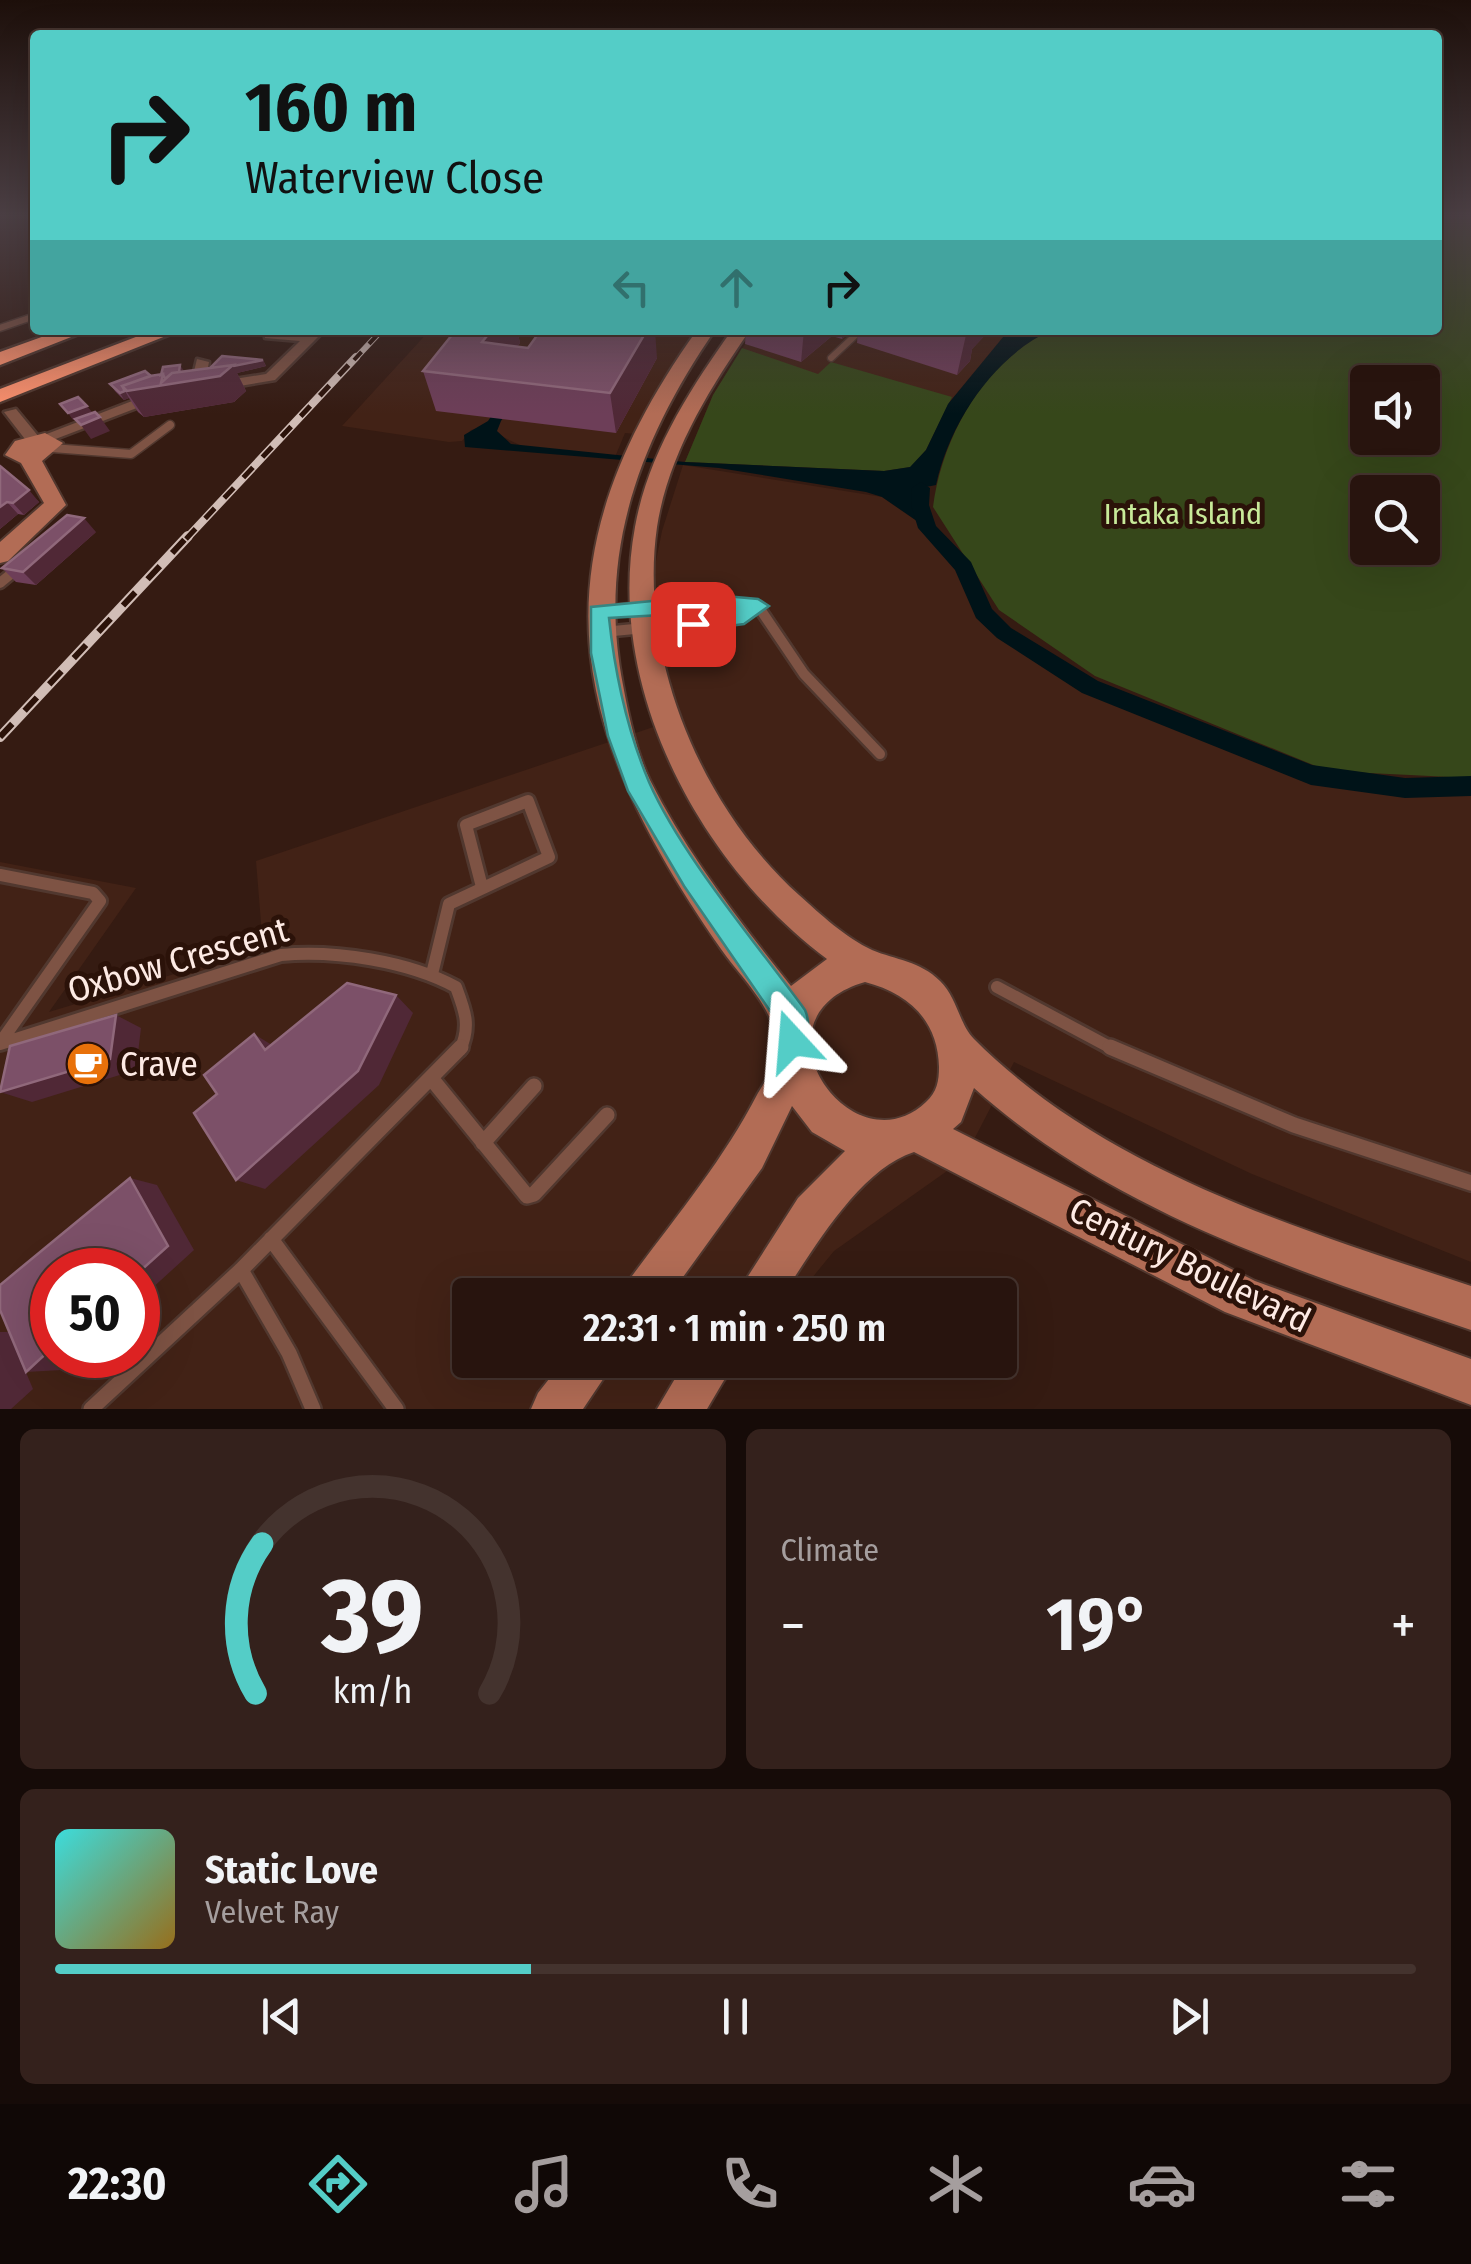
<!DOCTYPE html>
<html lang="en">
<head>
<meta charset="utf-8">
<style>
  body { margin:0; font-family:"Fira Sans Condensed",sans-serif; background:#34211c; color:#f1f3f6; height:100vh; display:flex; flex-direction:column; font-size:38px; white-space:nowrap }
  * { box-sizing:border-box; margin:0 }
  p { font-size:32px; color:#a59e9e }
  .icon { flex:none; width:55px; height:55px; fill:none; stroke:currentColor; stroke-width:2; stroke-linecap:round; stroke-linejoin:round }
  .map { position:relative; height:1409px; overflow:hidden }
  .details { display:flex; flex-direction:column; gap:20px; padding:20px; background:#160b08; flex:1 }
  .details>* { flex:none }
  .top-card { position:absolute; left:30px; top:30px; width:1412px; height:305px; border-radius:10px; box-shadow:0 10px 40px #0002,0 0 0 2px #44332e; background:#54cdc7; color:#111; overflow:hidden }
  .tools { position:absolute; left:1350px; top:365px; display:grid; gap:20px }
  .tools a { display:grid; place-items:center; width:90px; height:90px; border-radius:10px; background:#28140e; box-shadow:0 10px 40px #0002,0 0 0 2px #44332e; font-size:50px }
  .speed { position:absolute; left:30px; top:1248px; display:flex; gap:20px; font-size:50px; font-weight:700; text-align:center }
  .speed>* { display:grid; place-content:center; width:130px; height:130px; border-radius:50%; background:#28140e; box-shadow:0 10px 40px #0002,0 0 0 2px #44332e; line-height:1 }
  .speed .limit { border:15px solid #d22; background:#fff; color:#111 }
  .pin { position:absolute; display:grid; place-items:center; width:85px; height:85px; color:#fff; margin:-42px; border-radius:20px; box-shadow:0 5px 15px #0006 }
  .me { position:absolute; width:110px; margin:-55px; rotate:341deg; stroke-linejoin:round; filter:drop-shadow(0 0 8px #0008) }
  .turn { display:flex; align-items:center; gap:35px; height:210px; padding:0 50px; font-size:45px }
  .turn .icon { width:130px; height:130px; stroke-width:2.5 }
  .turn b { display:block; font-size:70px; line-height:85px }
  .lanes { display:flex; align-items:center; height:95px; padding:0 50px; background:#0003; justify-content:center; gap:50px; direction:ltr }
  .lanes .off { opacity:.35 }
  .big { font-size:75px; font-weight:600; line-height:1.1 }
  .details .tile { flex:1; display:flex; flex-direction:column; justify-content:center; gap:15px; min-width:0; padding:0 35px; border-radius:15px; background:#34211c }
  .details .dial { align-items:center; gap:0 }
  .dial svg { height:260px; overflow:visible; fill:none; stroke:#44332e; stroke-width:7; stroke-linecap:round; text-anchor:middle }
  .dial text { fill:#f1f3f6; stroke:none }
  .song { display:flex; align-items:center; gap:30px }
  .cover { width:120px; height:120px; border-radius:15px; background:linear-gradient(135deg,hsl(180 70% 55%),hsl(40 70% 35%)) }
  .played { height:10px; border-radius:5px; background:linear-gradient(90deg,#54cdc7 35%,#44332e 35%) }
  .keys { display:flex; justify-content:space-around; direction:ltr }
  .heat { display:flex; justify-content:space-between; align-items:center; font-size:55px; direction:ltr }
  .details .tiles { flex:1; display:grid; gap:20px; grid-template-columns:1fr 1fr }
  .tile:last-child { grid-column:span 2 }
  .trip { position:absolute; left:452px; top:1278px; width:565px; height:100px; border-radius:10px; background:#28140e; box-shadow:0 10px 40px #0002,0 0 0 2px #44332e; font-weight:600; line-height:100px; text-align:center }
  .dock { display:flex; height:160px; justify-content:space-around; align-items:center; background:#100806; color:#a59e9e }
  .dock .icon { width:70px; height:70px }
  .dock .selected { color:#54cdc7 }
  .dock b { font-size:45px; color:#f1f3f6 }
  .map>svg:first-child { display:block }
  .built { fill:#422216; fill-rule:evenodd }
  .green { fill:#36471a; fill-rule:evenodd }
  .water { fill:#001318 }
  .lines { fill:none; stroke-linecap:round; stroke-linejoin:round }
  .canal { fill:#001318; fill-rule:evenodd }
  .lane-far4-casing { stroke:#51382f; stroke-width:9 }
  .lane-far3-casing { stroke:#51382f; stroke-width:11 }
  .lane-far2-casing { stroke:#51382f; stroke-width:15 }
  .lane-far1-casing { stroke:#51382f; stroke-width:18 }
  .lane-casing { stroke:#51382f; stroke-width:20 }
  .street-casing { stroke:#51382f; stroke-width:5 }
  .secondary-casing { stroke:#51382f; stroke-width:4 }
  .highway-casing { stroke:#51382f; stroke-width:5 }
  .lane-far4 { stroke:#7e5344; stroke-width:6 }
  .lane-far3 { stroke:#7e5344; stroke-width:8 }
  .lane-far2 { stroke:#7e5344; stroke-width:10 }
  .lane-far1 { stroke:#7e5344; stroke-width:12 }
  .lane { stroke:#7e5344; stroke-width:15 }
  .street { fill:#7e5344; fill-rule:evenodd }
  .secondary { fill:#b26c55; fill-rule:evenodd }
  .highway { fill:#fe916d; fill-rule:evenodd }
  .rail-far2-casing { stroke:#d1bdb6; stroke-width:6 }
  .rail-far1-casing { stroke:#d1bdb6; stroke-width:8 }
  .rail-casing { stroke:#d1bdb6; stroke-width:10 }
  .rail-far2 { stroke:#2b1209; stroke-width:4; stroke-dasharray:11; stroke-linecap:butt }
  .rail-far1 { stroke:#2b1209; stroke-width:5; stroke-dasharray:14; stroke-linecap:butt }
  .rail { stroke:#2b1209; stroke-width:6; stroke-dasharray:18; stroke-linecap:butt }
  .wall { fill:#6d3e58 }
  .shaded-wall { fill:#502836 }
  .building { fill:#7c5068; stroke:#90687b; stroke-width:2.5 }
  .route { fill:#54cdc7; stroke:#378581; stroke-width:2.5 }
  .labels { text-anchor:middle; stroke-width:10; stroke-linejoin:round; paint-order:stroke }
  .park-label { font-size:30px; fill:#c8ea99; stroke:#2b1209 }
  .near-street-label { font-size:35px; fill:#fdeae4; stroke:#2b1209 }
  .near-poi-label { font-size:35px; fill:#fdeae4; stroke:#2b1209; text-anchor:start }
</style>
</head>
<body>
<div class="map">
<svg width="1471" height="1409" viewBox="0 0 1471 1409">
  <rect width="100%" height="100%" fill="#351b12"/>
  <!-- built -->
  <path class="built" d="M430 330H700L680 357 636 434 625 433 615 457 524 447 482 427 471 430 462 441 449 442 342 426Z
    M754 330H1014L1004 336 948 404 685 462 713 395Z
    M683 465 882 497 927 528 964 567 983 613 1004 633 1061 671 1113 697 1311 775 1405 788 1471 786V1262L1252 1174 1014 1062 964 1159 834 1251 798 1295H470V1360H744L703 1409H0V862L136 888 49 1012 263 947 256 861 680 718 660 652 652 581 662 531ZM52 1270H138V1355H52Z"/>
  <!-- green -->
  <path class="green" d="M1438 217H1471V778L1328 771 1095 676 999 610 933 507C942 437 984 361 1051 330H1438ZM1368 382H1422V438H1368ZM1368 492H1422V548H1368Z
    M742 348 818 374 831 362 952 397 926 450 911 467 884 471 685 462 713 395Z"/>
  <!-- water -->
  <path class="water" d="M548 330 543 354 501 421 497 431 511 444 685 462 884 471 910 467 926 450 948 404 1004 336 1014 330H1051C993 357 949 424 936 485L921 488 920 505 927 528 882 497 866 492 719 468 465 447 464 435 488 421Z"/>
  <g class="lines">
    <!-- canal -->
    <path class="canal" d="M921 482 930 488 929 505 936 526 971 562 992 609 1011 628 1098 681 1312 765 1405 778 1471 776V796L1405 798 1311 785 1082 693 997 638 976 618 955 570 918 528 911 505 912 488Z"/>
    <!-- lane-far4 casing -->
    <g class="lane-far4-casing">
      <path id="lane-far4" d="M0 328 35 316
        M831 358 861 330"/>
    </g>
    <!-- lane-far3 casing -->
    <g class="lane-far3-casing">
      <path id="lane-far3" d="M52 448 131 454 170 425"/>
    </g>
    <!-- lane-far2 casing -->
    <g class="lane-far2-casing">
      <path id="lane-far2" d="M0 583 17 569
        M607 611 714 602 758 606 804 674 880 754
        M603 632 728 620 758 607"/>
    </g>
    <!-- lane-far1 casing -->
    <g class="lane-far1-casing">
      <path id="lane-far1" d="M0 875 93 893 100 901 0 1043
        M432 974 449 904 549 857 528 801 466 825 482 887
        M997 987 1115 1050
        M0 1044 281 955C335 950 408 961 456 987 465 1011 471 1026 460 1050"/>
    </g>
    <!-- lane casing -->
    <g class="lane-casing">
      <path id="lane" d="M1110 1047 1294 1125 1471 1183
        M431 1078 527 1196 534 1194 607 1115
        M483 1143 534 1086
        M271 1239 396 1409
        M241 1270 289 1353 313 1409
        M91 1409 241 1270 461 1047"/>
    </g>
    <!-- street casing -->
    <g class="street-casing">
      <path id="street" d="M312 330H325L275 380 216 390 209 386 216 382 266 374 300 341 265 338V332L308 334Z
        M197 359 209 362 204 388 197 392 190 388Z
        M158 391 165 395 163 398 45 443H28L4 412 16 409 39 437Z"/>
    </g>
    <!-- secondary casing -->
    <g class="secondary-casing">
      <path id="secondary" d="M697 330H715C640 439 597 552 623 685 629 717 636 751 650 780 687 854 740 922 791 986L827 959C700 865 605 687 635 527 648 454 690 389 732 330H750C709 389 668 455 657 527 638 658 702 808 799 895 820 914 846 938 872 950 896 960 920 961 940 981 957 997 959 1024 974 1039 1105 1171 1299 1229 1471 1286V1330C1298 1271 1112 1212 974 1088L961 1122 953 1129 1255 1281 1471 1359V1405L1225 1312 914 1152C860 1169 814 1248 783 1295H736L798 1198 845 1151 812 1132 792 1106 762 1168 670 1295H622L629 1280C674 1219 723 1161 758 1093 764 1083 773 1070 775 1059 784 1016 744 982 721 949 566 727 533 560 697 330ZM865 982C908 993 938 1020 939 1067 939 1081 937 1092 926 1102 852 1172 744 1017 865 982Z
        M45 433 63 443 42 461 66 505 8 561 0 563V542L44 503 21 463 5 455 15 441Z
        M564 1360H616L583 1409H531L538 1393Z
        M686 1360H736L707 1409H657Z"/>
    </g>
    <!-- highway casing -->
    <g class="highway-casing">
      <path id="highway" d="M61 330H89L0 365V352Z
        M154 330H181L0 402V389Z"/>
    </g>
    <!-- lane-far4 -->
    <use href="#lane-far4" class="lane-far4"/>
    <!-- lane-far3 -->
    <use href="#lane-far3" class="lane-far3"/>
    <!-- lane-far2 -->
    <use href="#lane-far2" class="lane-far2"/>
    <!-- lane-far1 -->
    <use href="#lane-far1" class="lane-far1"/>
    <!-- lane -->
    <use href="#lane" class="lane"/>
    <!-- street -->
    <use href="#street" class="street"/>
    <!-- secondary -->
    <use href="#secondary" class="secondary"/>
    <!-- highway -->
    <use href="#highway" class="highway"/>
    <!-- rail-far2 casing -->
    <g class="rail-far2-casing">
      <path id="rail-far2" d="M354 360 382 330"/>
    </g>
    <!-- rail-far1 casing -->
    <g class="rail-far1-casing">
      <path id="rail-far1" d="M186 539 356 357"/>
    </g>
    <!-- rail casing -->
    <g class="rail-casing">
      <path id="rail" d="M0 737 188 536"/>
    </g>
    <!-- rail-far2 -->
    <use href="#rail-far2" class="rail-far2"/>
    <!-- rail-far1 -->
    <use href="#rail-far1" class="rail-far1"/>
    <!-- rail -->
    <use href="#rail" class="rail"/>
  </g>
  <!-- wall -->
  <path class="wall" d="M456 330H517L520 343 517 347 657 358 616 433 436 411 423 371Z
    M746 330H853L842 339 832 336 801 362 745 344Z
    M858 330H990L972 349 970 361 957 375 857 343Z
    M263 360 266 366 237 373 246 391 234 402 144 417 138 412 129 398 124 400 115 391 110 384 151 376Z
    M0 466 39 502 24 515 18 514 0 529Z
    M96 532 36 585 16 582 2 568Z"/>
  <!-- shaded-wall -->
  <path class="shaded-wall" d="M492 330H517L520 343 494 379 482 342Z
    M647 330H655L657 358 616 433 610 393Z
    M804 330H832V336L801 362Z
    M842 330H853L842 339Z
    M970 330H990L972 349 970 361 957 375 966 335Z
    M263 360 266 366 237 373 246 391 234 402 144 417 126 391 160 379 163 374 180 365 184 371Z
    M125 391 129 398 124 400 120 393Z
    M87 406 92 412 73 420 68 413Z
    M100 417 110 431 91 439 81 425Z
    M29 490 39 502 24 515 13 503Z
    M7 502 18 514 0 529V507Z
    M84 518 96 532 36 585 23 572Z
    M396 995 413 1013 379 1085 265 1189 236 1180Z
    M116 1015 141 1028 136 1070 32 1102 0 1092Z
    M254 1034 280 1050H265Z
    M130 1178 157 1185 194 1250 138 1301V1273Z
    M0 1332H9L33 1389 11 1409H0Z
    M52 1348V1355H78L62 1370 26 1372Z"/>
  <!-- building -->
  <path class="building" d="M456 330H492L482 342 528 348 541 330H647L610 393 423 371Z
    M948 330H971L966 335Z
    M222 356 263 360 234 366 233 365 210 368Z
    M180 365 179 372 172 373 165 379 163 374 161 375 163 367Z
    M233 365 220 376 127 391 122 386 150 376 163 374 161 383 172 373Z
    M145 371 151 376 122 386 125 391 120 393 110 384Z
    M78 397 87 406 68 413 60 404Z
    M95 412 100 417 81 425 75 419Z
    M0 466 29 490 13 503 7 502 0 507Z
    M67 515 84 518 23 572 2 568Z
    M347 983 396 995 358 1071 236 1180 194 1113 217 1094 204 1075 254 1034 265 1050Z
    M116 1015 110 1059 0 1092 10 1046Z
    M130 1178 168 1246 138 1273V1270H52V1348L26 1372 0 1310V1285Z"/>
  <!-- sky -->
  <linearGradient id="sky" x2="0" y2="1"><stop stop-color="#1d0f0a"/><stop offset="0.52" stop-color="#4b3f44"/><stop offset="1" stop-color="#4b3f44" stop-opacity="0"/></linearGradient>
  <rect width="1471" height="414" fill="url(#sky)"/>
  <!-- route -->
  <path class="route" d="M714 595 758 599 769 606 744 624 693 631 682 624 685 618 733 611 609 618C615 674 627 730 649 782 681 855 757 944 805 1010 811 1024 808 1037 802 1052L792 1056 781 1052 777 1041 779 1024 684 886 628 791 608 736 591 653V607Z"/>
  <!-- icons -->
  <defs>
    <g id="cafe-disc" transform="scale(2.25)"><circle r="9.5" fill="#e8710a" stroke="#2b1209"/><path d="M-5.5-4.5H6V0H3Q3 3.5 0 3.5H-2.5Q-5.5 3.5-5.5 0ZM3-3.2v2h1.7v-2ZM-6 4.5H4V6H-6Z" fill="#fff"/></g>
  </defs>
  <g fill-rule="evenodd">
    <use href="#cafe-disc" x="88" y="1064"/>
  </g>
  <g class="labels">
    <!-- park labels -->
    <g class="park-label">
      <text x="1183" y="524">Intaka Island</text>
    </g>
    <!-- near-street labels -->
    <g class="near-street-label">
      <text transform="translate(178 960) rotate(-16)" y="12">Oxbow Crescent</text>
      <text transform="translate(1190 1265) rotate(26)" y="12">Century Boulevard</text>
    </g>
    <!-- near-poi labels -->
    <g class="near-poi-label">
      <text x="120" y="1076">Crave</text>
    </g>
  </g>
</svg>
<div class="tools">
<a><svg class="icon" aria-label="sound" viewBox="0 0 24 24"><path d="M4 9h4l5-4v14l-5-4H4zM17 9q2 3 0 6"/></svg></a>
<a><svg class="icon" aria-label="search" viewBox="0 0 24 24"><circle cx="10" cy="10" r="6"/><path d="M15 15l6 6"/></svg></a>
</div>
<div class="speed"><div class="limit">50</div></div>
<div class="pin" style="left:693px;top:624px;background:#d93025"><svg class="icon" aria-label="arrive" viewBox="0 0 24 24"><path d="M6 21V4h12l-3 4 3 4H6"/></svg></div>
<svg class="me" style="left:792px;top:1041px" viewBox="-20 -20 40 40"><path d="M0-17L14 15 0 8-14 15z" fill="#54cdc7" stroke="#fff" stroke-width="4"/></svg>
<div class="trip">22:31 · 1 min · 250 m</div>
<div class="top-card">
<div class="turn"><svg class="icon" aria-label="right" viewBox="0 0 24 24"><path d="M7 20v-9h11M14 6l5 5-5 5"/></svg><div><b>160 m</b>Waterview Close</div></div>
<div class="lanes"><svg class="icon off" aria-label="left" viewBox="0 0 24 24"><path d="M17 20v-9H6M10 6l-5 5 5 5"/></svg><svg class="icon off" aria-label="ahead" viewBox="0 0 24 24"><path d="M12 20V5M6 11l6-6 6 6"/></svg><svg class="icon" aria-label="right" viewBox="0 0 24 24"><path d="M7 20v-9h11M14 6l5 5-5 5"/></svg></div>
</div>
</div>
<section class="details">
<div class="tiles">
<div class="tile dial"><svg viewBox="0 0 100 80">
<path d="M14 69A42 42 0 1 1 86 69"/>
<path d="M14 69A42 42 0 0 1 16 23" stroke="#54cdc7"/>
<text x="50" y="56" font-size="32" font-weight="700">39</text>
<text x="50" y="72" font-size="11">km/h</text>
</svg></div>
<div class="tile"><p>Climate</p>
<div class="heat"><a>−</a><b class="big">19°</b><a>+</a></div>
</div>
<div class="tile">
<div class="song"><i class="cover"></i><div><b>Static Love</b><p>Velvet Ray</p></div></div>
<div class="played"></div>
<div class="keys"><svg class="icon" aria-label="previous" viewBox="0 0 24 24"><path d="M18 5L8 12l10 7zM5 5v14"/></svg><svg class="icon" aria-label="pause" viewBox="0 0 24 24"><path d="M8 5v14M16 5v14"/></svg><svg class="icon" aria-label="next" viewBox="0 0 24 24"><path d="M6 5l10 7-10 7zM19 5v14"/></svg></div>
</div>
</div>
</section>
<nav class="dock">
<b>22:30</b>
<svg class="icon selected" aria-label="directions" viewBox="0 0 24 24"><path d="M12 3l9 9-9 9-9-9zM9 14v-3h6M13 9l2 2-2 2"/></svg>
<svg class="icon" aria-label="music" viewBox="0 0 24 24"><path d="M9 18V5l10-2v13"/><circle cx="6" cy="18" r="3"/><circle cx="16" cy="16" r="3"/></svg>
<svg class="icon" aria-label="phone" viewBox="0 0 24 24"><path d="M5 4h4l2 5-3 2q2 4 5 5l2-3 5 2v4C11 20 4 13 5 4z"/></svg>
<svg class="icon" aria-label="climate" viewBox="0 0 24 24"><path d="M12 3v18M4 7l16 10M4 17L20 7"/></svg>
<svg class="icon" aria-label="car" viewBox="0 0 24 24"><path d="M5 17H2v-5l4-1 3-4h7l3 4 3 1v5h-3M9 17h6M6 11h13"/><circle cx="7" cy="17" r="2"/><circle cx="17" cy="17" r="2"/></svg>
<svg class="icon" aria-label="filters" viewBox="0 0 24 24"><path d="M4 7h16M4 17h16"/><circle cx="9" cy="7" r="2"/><circle cx="15" cy="17" r="2"/></svg>
</nav>
</body>
</html>
